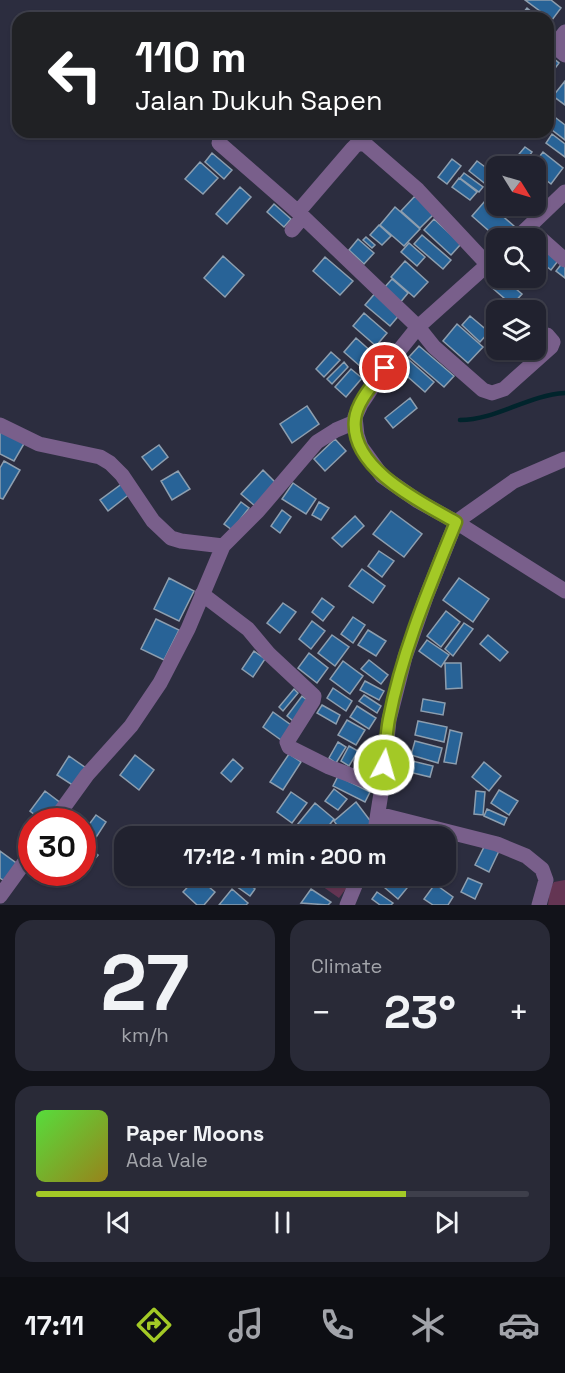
<!DOCTYPE html>
<html lang="en">
<head>
<meta charset="utf-8">
<style>
  body { margin:0; font-family:"Space Grotesk",sans-serif; background:#292a37; color:#f1f3f6; height:100vh; display:flex; flex-direction:column; font-size:22px; white-space:nowrap }
  * { box-sizing:border-box; margin:0 }
  p { font-size:20px; color:#a2a4aa }
  .icon { flex:none; width:33px; height:33px; fill:none; stroke:currentColor; stroke-width:2; stroke-linecap:round; stroke-linejoin:round }
  .map { position:relative; height:905px; overflow:hidden }
  .details { display:flex; flex-direction:column; gap:15px; padding:15px; background:#12131a; flex:1 }
  .details>* { flex:none }
  .guide { position:absolute; left:12px; top:12px; width:542px; height:126px; border-radius:18px; box-shadow:0 2px 4px #0004,0 0 0 2px #3e3f4b; background:#202124; color:#fff; overflow:hidden }
  .needle { width:39px; rotate:127deg }
  .controls { position:absolute; left:486px; top:156px; display:grid; gap:12px }
  .controls a { display:grid; place-items:center; width:60px; height:60px; border-radius:12px; background:#21222f; box-shadow:0 2px 4px #0004,0 0 0 2px #3e3f4b; font-size:30px }
  .speed { position:absolute; left:18px; top:808px; display:flex; gap:12px; font-size:30px; font-weight:700; text-align:center }
  .speed>* { display:grid; place-content:center; width:78px; height:78px; border-radius:50%; background:#21222f; box-shadow:0 2px 4px #0004,0 0 0 2px #3e3f4b; line-height:1 }
  .speed .limit { border:9px solid #d22; background:#fff; color:#111 }
  .pin { position:absolute; display:grid; place-items:center; width:51px; height:51px; color:#fff; margin:-26px; border:3px solid #fff; border-radius:50%; box-shadow:0 2px 6px #0007 }
  .me { position:absolute; width:66px; margin:-33px; rotate:6deg; stroke-linejoin:round; filter:drop-shadow(0 0 4px #0008) }
  .turn { display:flex; align-items:center; gap:21px; height:126px; padding:0 24px; font-size:27px }
  .turn .icon { width:78px; height:78px; stroke-width:2.5 }
  .turn b { display:block; font-size:42px; line-height:51px }
  .big { font-size:45px; font-weight:700; line-height:1.1 }
  .details .widget { flex:1; display:flex; flex-direction:column; justify-content:center; gap:9px; min-width:0; padding:0 21px; border-radius:18px; background:#292a37 }
  .details .dial { align-items:center; gap:0 }
  .dial b { font-size:78px; line-height:1 }
  .song { display:flex; align-items:center; gap:18px }
  .cover { width:72px; height:72px; border-radius:9px; background:linear-gradient(135deg,hsl(110 70% 55%),hsl(50 70% 35%)) }
  .played { height:6px; border-radius:3px; background:linear-gradient(90deg,#a3c926 75%,#3e3f4b 75%) }
  .keys { display:flex; justify-content:space-around; direction:ltr }
  .heat { display:flex; justify-content:space-between; align-items:center; font-size:33px; direction:ltr }
  .details .tiles { flex:1; display:grid; gap:15px; grid-template-columns:1fr 1fr }
  .widget:last-child { grid-column:span 2 }
  .trip { position:absolute; left:114px; top:826px; width:342px; height:60px; border-radius:18px; background:#21222f; box-shadow:0 2px 4px #0004,0 0 0 2px #3e3f4b; font-weight:700; line-height:60px; text-align:center }
  .dock { display:flex; height:96px; justify-content:space-around; align-items:center; background:#0d0e13; color:#a2a4aa }
  .dock .icon { width:42px; height:42px }
  .dock .selected { color:#a3c926 }
  .dock b { font-size:27px; color:#f1f3f6 }
  .map>svg:first-child { display:block }
  .green { fill:#643553 }
  .lines { fill:none; stroke-linecap:round; stroke-linejoin:round }
  .stream { stroke:#01242c; stroke-width:4.5 }
  .building { fill:#286397; stroke:#8d9eaf; stroke-width:1.5 }
  .minor { stroke:#795f8b; stroke-width:15 }
  .route-casing { stroke:#6a8319; stroke-width:15 }
  .route { stroke:#a3c926; stroke-width:10 }
</style>
</head>
<body>
<div class="map">
<svg width="565" height="905" viewBox="0 0 565 905">
  <rect width="100%" height="100%" fill="#2c2d3f"/>
  <!-- green -->
  <path class="green" d="M310 876H351L354 878 339 898 309 877Z
    M565 880V905H548L550 888 554 882Z"/>
  <g class="lines">
    <!-- stream -->
    <path class="stream" d="M460 420C496 420 528 395 565 393"/>
  </g>
  <!-- building -->
  <path class="building" d="M525 0H551L561 8 552 20Z
    M527 8 539 18H519Z
    M548 54 559 63 548 78Z
    M565 81V105L553 96Z
    M548 112 565 125V140L548 127Z
    M552 134 565 144V157L546 143Z
    M525 147 532 152 522 166H509Z
    M543 152 563 168 551 184 536 172V166H532Z
    M212 153 232 170 224 179 205 162Z
    M452 159 461 166 447 184 438 177Z
    M477 161 496 175 488 186 469 171Z
    M200 162 218 178 203 194 185 179Z
    M464 173 483 187 479 192 460 178Z
    M459 178 477 192 470 200 452 187Z
    M240 187 251 197 227 224 216 214Z
    M415 196 434 214 420 228 401 211Z
    M485 201 514 226 503 238H497L472 216Z
    M274 204 291 219 284 227 267 212Z
    M508 206H530L522 216Z
    M395 207 420 229 404 246 380 225Z
    M434 219 461 244 451 255 424 230Z
    M379 225 391 236 382 245 370 235Z
    M422 235 451 260 443 269 414 244Z
    M366 237 375 245 372 248 363 240Z
    M536 238 561 257 551 270 536 258Z
    M358 239 374 253 364 264 349 250Z
    M409 243 425 257 417 266 401 252Z
    M223 256 244 275 225 297 204 278Z
    M325 257 353 281 340 295 313 271Z
    M405 261 428 282 414 297 391 277Z
    M563 262 565 264V278L556 271Z
    M497 278H503L522 294 512 305 490 286Z
    M392 279 408 293 399 304 383 289Z
    M377 291 401 313 390 326 365 305Z
    M364 313 387 333 376 346 353 326Z
    M470 316 489 332 480 342 462 325Z
    M457 324 483 347 468 363 443 341Z
    M356 338 373 353 361 367 344 352Z
    M419 346 454 376 444 387 409 357Z
    M331 352 340 360 324 377 316 369Z
    M409 360 434 382 425 392 400 370Z
    M344 362 348 367 332 384 327 379Z
    M351 369 362 378 346 397 335 387Z
    M410 398 417 408 393 428 385 418Z
    M307 406 319 424 292 443 280 424Z
    M0 429 25 442 14 461 0 454Z
    M335 439 346 451 325 471 314 459Z
    M159 445 168 457 152 470 142 457Z
    M4 461 20 470 3 499 0 498V468Z
    M263 470 276 483 255 506 241 494Z
    M178 471 190 489 172 500 161 481Z
    M123 483 131 493 108 511 100 500Z
    M293 483 316 499 306 514 282 499Z
    M241 502 249 508 232 530 224 524Z
    M319 502 329 508 321 520 312 515Z
    M282 510 291 517 280 533 271 526Z
    M391 511 422 534 404 557 373 534Z
    M355 516 364 526 342 547 332 538Z
    M379 551 394 561 382 577 368 566Z
    M362 569 385 586 373 603 349 586Z
    M169 578 194 591 179 621 154 609Z
    M459 578 489 599 473 622 443 600Z
    M322 598 334 607 323 621 312 612Z
    M283 603 296 612 280 633 267 623Z
    M446 611 460 622 441 647 427 636Z
    M353 617 365 625 353 643 341 634Z
    M156 619 179 630 164 660 141 649Z
    M312 621 325 631 311 649 299 639Z
    M464 623 473 629 453 656 445 649Z
    M368 630 386 641 376 656 358 645Z
    M332 635 349 647 335 666 318 653Z
    M488 635 508 652 500 661 480 644Z
    M427 640 449 655 441 667 419 651Z
    M254 651 265 659 253 677 242 669Z
    M309 653 328 668 317 683 298 668Z
    M369 660 388 675 381 684 361 669Z
    M343 661 363 676 350 694 330 679Z
    M445 663H461L462 688 446 689Z
    M365 681 384 691 379 700 360 690Z
    M333 688 352 701 346 711 327 698Z
    M294 689 298 693 283 711 279 707Z
    M364 695 381 706 377 713 359 701Z
    M302 696 308 701 293 721 287 716Z
    M423 699 445 703 443 715 421 711Z
    M322 705 340 715 336 724 317 713Z
    M357 706 376 718 369 729 350 717Z
    M273 712 291 725 281 740 263 727Z
    M347 720 365 730 356 745 338 735Z
    M418 721 447 727 444 742 415 735Z
    M450 730 462 733 456 764 444 762Z
    M415 741 442 748 438 763 411 755Z
    M338 742 346 747 336 763 329 758Z
    M349 746 358 751 349 766 341 761Z
    M363 752 374 759 365 773 355 767Z
    M289 754 301 762 283 790 270 782Z
    M135 755 154 770 139 790 120 775Z
    M69 756 86 768 74 786 57 775Z
    M233 759 243 768 231 782 221 773Z
    M412 761 433 766 430 777 409 772Z
    M484 762 501 776 489 791 472 777Z
    M338 776 370 792 365 802 333 786Z
    M334 789 347 799 338 810 325 801Z
    M499 790 518 801 509 815 491 803Z
    M45 791 62 804 49 822H44L30 811Z
    M476 791 485 792 483 815 474 814Z
    M291 792 307 803 292 823 277 812Z
    M356 802 375 827 370 837H341L343 834 334 821Z
    M315 803 334 819 320 837H302L293 830Z
    M487 809 507 818 504 825 484 816Z
    M96 815 106 822 93 842 82 834Z
    M398 825 422 832 420 837H394Z
    M212 826 227 837H204Z
    M250 827 260 835 258 837H243Z
    M85 844 98 855 87 868 82 864V848Z
    M485 845 499 851 489 872 475 865Z
    M0 851 19 865 6 882 0 878Z
    M243 876H260L265 879 261 887Z
    M383 876H404L412 882 398 899 378 882Z
    M197 877 215 892 204 905H197L183 892Z
    M241 878 255 889 250 896 236 886Z
    M468 878 482 884 475 899 461 892Z
    M435 884 453 897 448 905H433L424 899Z
    M232 889 248 903 246 905H219Z
    M311 889 331 902 328 905 301 903Z
    M377 892 393 903 391 905H380L372 899Z"/>
  <g class="lines">
    <!-- minor -->
    <path class="minor" d="M565 32 558 41 559 50 565 55
      M219 143 298 212 418 327 434 347 483 390 492 393 504 389 551 347 553 342 547 335
      M298 212 353 148 357 144H365L418 190 488 265
      M529 228 565 260
      M292 230 303 217
      M517 238 565 192
      M496 257 418 327 385 368 361 404 355 417 357 435 361 447 382 476 418 501 456 522 565 591
      M0 425 39 444 100 457 110 463 122 475 153 521 171 538 181 541 223 546
      M202 594 248 629 269 654 314 696 313 701 287 742 289 747 329 767 382 787
      M378 814 497 844 526 856 542 869 546 880 539 905
      M53 822 87 775 131 726 160 683 188 629 223 546 258 511 317 442 336 430 355 422
      M374 837 382 787 389 720 405 657 426 597 456 522 514 481 565 459
      M0 896 32 852
      M347 905 359 876"/>
  </g>
  <g class="lines">
    <!-- route casing -->
    <g class="route-casing">
      <path id="route" d="M384 765C386 750 386 734 389 719 402 651 430 586 456 522 422 503 349 468 355 419 357 401 375 382 385 368"/>
    </g>
    <!-- route -->
    <use href="#route" class="route"/>
  </g>
</svg>
<div class="controls">
<a><svg class="needle" viewBox="-14 -14 28 28"><path d="M0-13l5 13h-10z" fill="#e53935"/><path d="M0 13l5-13h-10z" fill="#a2a4aa"/></svg></a>
<a><svg class="icon" aria-label="search" viewBox="0 0 24 24"><circle cx="10" cy="10" r="6"/><path d="M15 15l6 6"/></svg></a>
<a><svg class="icon" aria-label="layers" viewBox="0 0 24 24"><path d="M12 4l9 5-9 5-9-5zM3 14l9 5 9-5"/></svg></a>
</div>
<div class="speed"><div class="limit">30</div></div>
<div class="pin" style="left:385px;top:368px;background:#d93025"><svg class="icon" aria-label="arrive" viewBox="0 0 24 24"><path d="M6 21V4h12l-3 4 3 4H6"/></svg></div>
<svg class="me" style="left:384px;top:765px" viewBox="-20 -20 40 40"><circle r="17" fill="#a3c926" stroke="#fff" stroke-width="3"/><path d="M0-11L8 9 0 5-8 9z" fill="#fff"/></svg>
<div class="trip">17:12 · 1 min · 200 m</div>
<div class="guide">
<div class="turn"><svg class="icon" aria-label="left" viewBox="0 0 24 24"><path d="M17 20v-9H6M10 6l-5 5 5 5"/></svg><div><b>110 m</b>Jalan Dukuh Sapen</div></div>
</div>
</div>
<section class="details">
<div class="tiles">
<div class="widget dial"><b>27</b><p>km/h</p></div>
<div class="widget"><p>Climate</p>
<div class="heat"><a>−</a><b class="big">23°</b><a>+</a></div>
</div>
<div class="widget">
<div class="song"><i class="cover"></i><div><b>Paper Moons</b><p>Ada Vale</p></div></div>
<div class="played"></div>
<div class="keys"><svg class="icon" aria-label="previous" viewBox="0 0 24 24"><path d="M18 5L8 12l10 7zM5 5v14"/></svg><svg class="icon" aria-label="pause" viewBox="0 0 24 24"><path d="M8 5v14M16 5v14"/></svg><svg class="icon" aria-label="next" viewBox="0 0 24 24"><path d="M6 5l10 7-10 7zM19 5v14"/></svg></div>
</div>
</div>
</section>
<nav class="dock">
<b>17:11</b>
<svg class="icon selected" aria-label="directions" viewBox="0 0 24 24"><path d="M12 3l9 9-9 9-9-9zM9 14v-3h6M13 9l2 2-2 2"/></svg>
<svg class="icon" aria-label="music" viewBox="0 0 24 24"><path d="M9 18V5l10-2v13"/><circle cx="6" cy="18" r="3"/><circle cx="16" cy="16" r="3"/></svg>
<svg class="icon" aria-label="phone" viewBox="0 0 24 24"><path d="M5 4h4l2 5-3 2q2 4 5 5l2-3 5 2v4C11 20 4 13 5 4z"/></svg>
<svg class="icon" aria-label="climate" viewBox="0 0 24 24"><path d="M12 3v18M4 7l16 10M4 17L20 7"/></svg>
<svg class="icon" aria-label="car" viewBox="0 0 24 24"><path d="M5 17H2v-5l4-1 3-4h7l3 4 3 1v5h-3M9 17h6M6 11h13"/><circle cx="7" cy="17" r="2"/><circle cx="17" cy="17" r="2"/></svg>
</nav>
</body>
</html>
